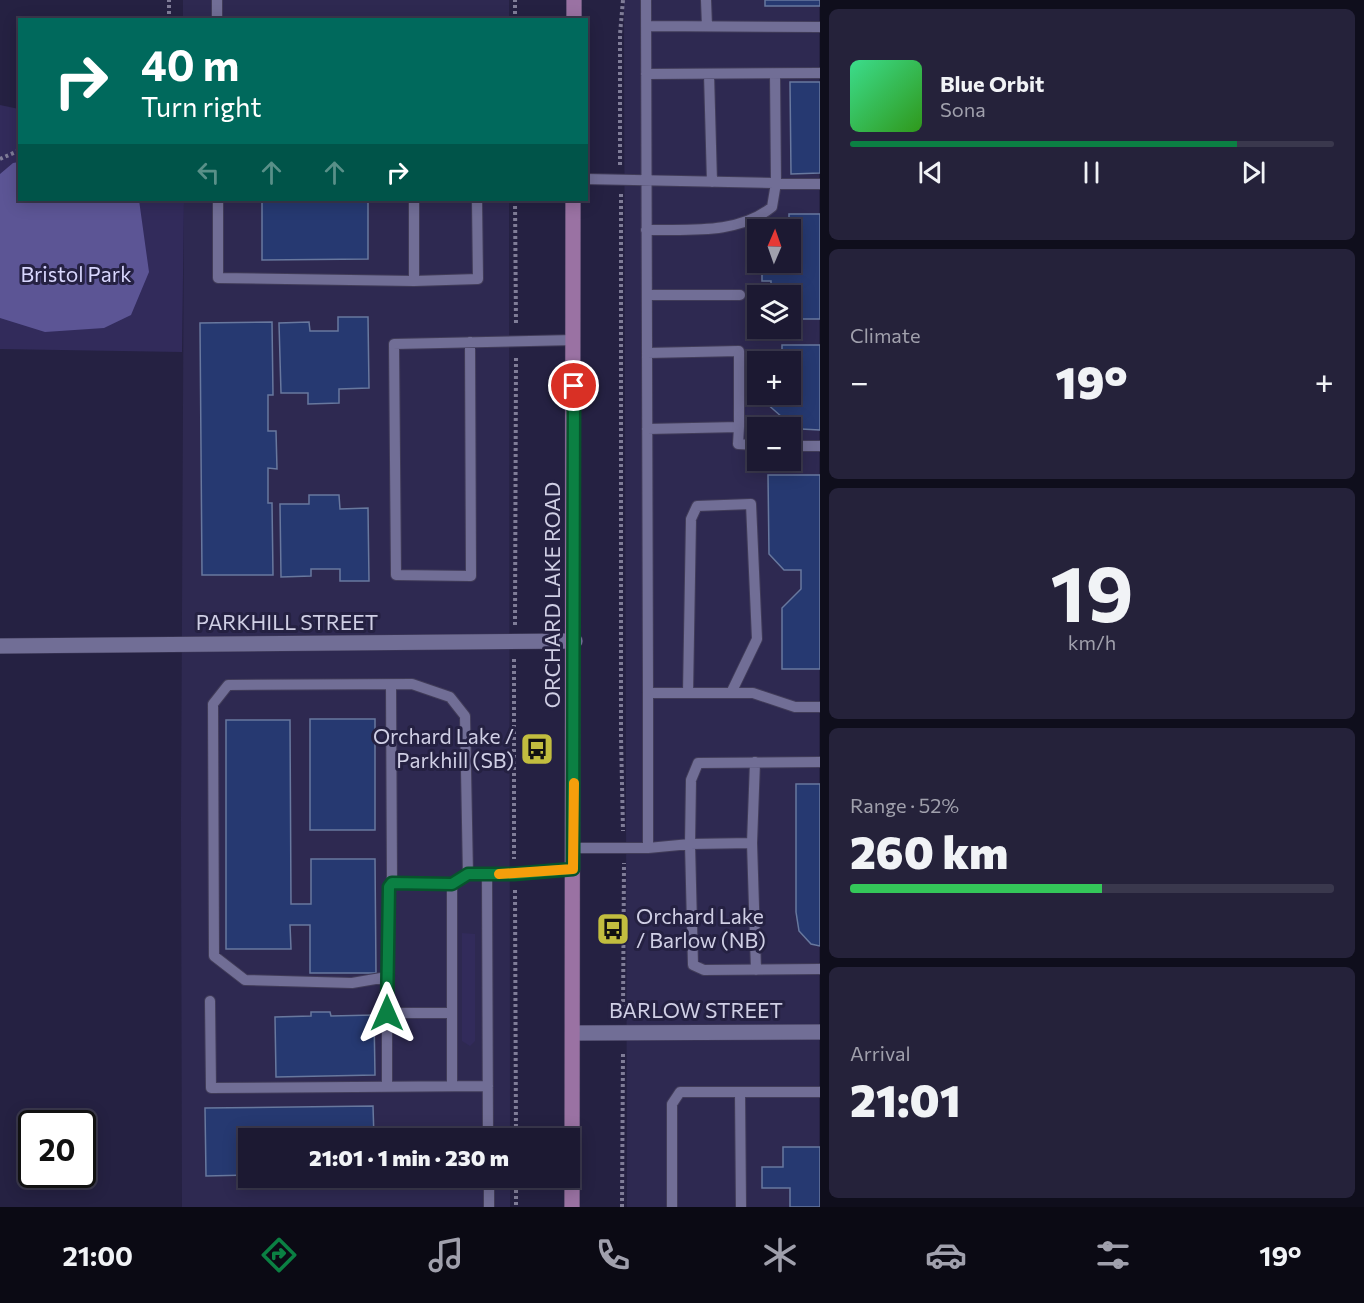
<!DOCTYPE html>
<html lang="en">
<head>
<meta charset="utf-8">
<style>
  body { margin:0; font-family:Commissioner,sans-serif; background:#25223a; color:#f1f3f6; height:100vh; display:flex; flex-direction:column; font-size:22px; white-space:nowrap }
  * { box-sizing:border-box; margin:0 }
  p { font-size:20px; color:#a0a0ac }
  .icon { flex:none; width:33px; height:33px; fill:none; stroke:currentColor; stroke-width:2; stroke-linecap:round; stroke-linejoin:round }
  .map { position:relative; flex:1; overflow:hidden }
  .sheet { display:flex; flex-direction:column; gap:9px; padding:9px; background:#0f0e1c; width:544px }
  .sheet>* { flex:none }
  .banner { position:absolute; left:18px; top:18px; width:570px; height:183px; border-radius:0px; box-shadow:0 3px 15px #0003,0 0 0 2px #3a384d; background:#00695c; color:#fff; overflow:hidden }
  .needle { width:39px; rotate:2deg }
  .controls { position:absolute; left:747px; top:219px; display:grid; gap:12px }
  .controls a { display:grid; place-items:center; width:54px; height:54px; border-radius:0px; background:#1c1932; box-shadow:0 3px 15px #0003,0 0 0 2px #3a384d; font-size:30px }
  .speed { position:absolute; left:18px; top:1110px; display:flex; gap:12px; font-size:30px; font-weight:700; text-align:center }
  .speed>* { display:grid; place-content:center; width:78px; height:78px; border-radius:50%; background:#1c1932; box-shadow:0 3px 15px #0003,0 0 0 2px #3a384d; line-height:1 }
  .speed .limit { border:3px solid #111; border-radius:9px; background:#fff; color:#111 }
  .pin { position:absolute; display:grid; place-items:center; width:51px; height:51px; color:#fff; margin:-26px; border:3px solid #fff; border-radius:50%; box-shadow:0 2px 6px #0007 }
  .me { position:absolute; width:66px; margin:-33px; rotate:0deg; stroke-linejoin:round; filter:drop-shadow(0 0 4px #0008) }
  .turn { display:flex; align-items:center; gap:21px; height:126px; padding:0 24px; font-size:27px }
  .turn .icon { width:78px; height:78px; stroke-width:2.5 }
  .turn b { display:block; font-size:42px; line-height:51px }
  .lanes { display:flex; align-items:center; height:57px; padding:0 24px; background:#0003; justify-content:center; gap:30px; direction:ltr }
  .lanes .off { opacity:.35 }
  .big { font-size:45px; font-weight:800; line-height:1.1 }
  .sheet .widget { flex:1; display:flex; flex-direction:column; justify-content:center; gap:9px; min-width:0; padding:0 21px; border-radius:9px; background:#25223a }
  .sheet .dial { align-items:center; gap:0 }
  .dial b { font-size:78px; line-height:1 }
  .song { display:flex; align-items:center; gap:18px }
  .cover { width:72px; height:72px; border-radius:9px; background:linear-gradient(135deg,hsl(150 70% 55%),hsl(110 70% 35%)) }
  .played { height:6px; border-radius:3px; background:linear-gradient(90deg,#0b8043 80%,#3a384d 80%) }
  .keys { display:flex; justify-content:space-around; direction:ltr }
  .heat { display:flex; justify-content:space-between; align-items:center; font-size:33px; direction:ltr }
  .charge { height:9px; border-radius:4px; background:linear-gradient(90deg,#34c759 52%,#3a384d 0) }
  .trip { position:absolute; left:238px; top:1128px; width:342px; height:60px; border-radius:0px; background:#1c1932; box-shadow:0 3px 15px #0003,0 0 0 2px #3a384d; font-weight:800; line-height:60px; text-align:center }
  .tabs { display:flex; height:96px; justify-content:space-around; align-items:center; background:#0b0a14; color:#a0a0ac }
  .tabs .icon { width:42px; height:42px }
  .tabs .on { color:#0b8043 }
  .tabs b { font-size:27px; color:#f1f3f6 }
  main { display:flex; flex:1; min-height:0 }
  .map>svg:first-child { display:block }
  .built { fill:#2e2951; fill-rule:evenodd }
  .green { fill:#322b5b }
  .water { fill:#5c5595 }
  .building { fill:#263971; stroke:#68789e; stroke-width:1.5 }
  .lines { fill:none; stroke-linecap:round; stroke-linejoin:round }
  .service-casing { stroke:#413c59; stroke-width:12 }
  .minor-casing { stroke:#413c59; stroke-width:16 }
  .secondary-casing { stroke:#413c59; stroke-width:16 }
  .path { stroke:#807d98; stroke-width:4; stroke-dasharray:3 3; stroke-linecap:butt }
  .service { stroke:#716e96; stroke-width:10 }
  .minor { stroke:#716e96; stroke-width:15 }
  .secondary { stroke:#9a72a3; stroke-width:15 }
  .route-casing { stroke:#07532c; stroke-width:15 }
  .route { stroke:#0b8043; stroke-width:10 }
  .slow { stroke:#f59e0b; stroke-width:10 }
  .labels { text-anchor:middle; stroke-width:6; stroke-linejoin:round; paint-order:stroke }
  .park-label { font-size:21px; fill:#d8d6fd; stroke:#252142 }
  .street-label { font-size:21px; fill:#d0cfe5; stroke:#252142 }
  .poi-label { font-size:21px; fill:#d0cfe5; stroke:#252142; text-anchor:end }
</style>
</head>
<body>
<main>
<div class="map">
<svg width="820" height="1207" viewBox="0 0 820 1207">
  <rect width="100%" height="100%" fill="#252142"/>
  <!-- built -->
  <path class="built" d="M183 0H509V19H183Z
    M624 0H819V1207H627ZM758 230H790V262H758ZM758 296H790V328H758ZM758 362H790V394H758ZM758 428H790V460H758Z
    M184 200H509L510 1138H249V1178H510V1207H182L181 819Z"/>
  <!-- green -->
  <path class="green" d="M0 105 19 109 20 200H184L182 352 0 349Z
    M462 933 475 934V1041L470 1046 462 1041Z"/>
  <!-- water -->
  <path class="water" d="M19 162 20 200H139L149 272 131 315 104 328 45 332 0 318V174L13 163Z"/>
  <!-- building -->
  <path class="building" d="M765 0H820V6H765Z
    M790 82H820V173L791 174Z
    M262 200H368V259L262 260Z
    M789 214H820V319H790V296H771V281H762V262H790V230H763V227H789Z
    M338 317H368L369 388 339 389V403L308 404V393H281L279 323 309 322 310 331H338Z
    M272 322 273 395H268V431H276L277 469 268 468V503H272L273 575H202L200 323Z
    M782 345H820V430L782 428V417L766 403V394H790V362H776L782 356Z
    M768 475H820V669H782V608L801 589V570H784L769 554Z
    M309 495H339L340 509 368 508 369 581H340V569H311V576L281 577 280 504H309Z
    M310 719H375V830H310Z
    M226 720H290L291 904H311V859H375L376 973H310V925H290L291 949H226Z
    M796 784H820V946L811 944 799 931 796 912Z
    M311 1012H330L331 1016 374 1015 375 1075 276 1077 275 1017 311 1016Z
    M373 1106 374 1138H249V1175L206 1176 205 1108Z
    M783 1147H820V1207H790V1188H762V1167H783Z"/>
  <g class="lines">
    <!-- service casing -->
    <g class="service-casing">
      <path id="service" d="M217 0V20
        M646 0 648 693
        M706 0 707 26
        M646 26 820 27
        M646 74 820 73
        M709 74 712 182
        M586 179 820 184
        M218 200V278L414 281V200
        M646 230C687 229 738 235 772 207L776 183 775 74
        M414 281 478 279 477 200
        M647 295H740
        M470 342 471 576 396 575 394 344 574 340
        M647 353 739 351V427
        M647 429 739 427 738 444 758 445
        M790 446H820
        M391 685 392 883
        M688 693 691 519 697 506 751 504 757 639 731 693
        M755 762 752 843 756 970
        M752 843 690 844 691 780 698 763 820 762
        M574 848H648V693H753L795 707H820
        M648 848 690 844 693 965 704 970 820 969
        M487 874 488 1138
        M468 875 452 884 392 883 389 887 387 977 352 983 245 980 214 956 213 704 228 685 412 684 450 697 465 716 468 875 514 874 573 869
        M387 977V1087
        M210 1001 211 1088 488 1086
        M387 1013H452
        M452 1086V884
        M740 1092 741 1207
        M489 1178V1207
        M672 1207V1104L680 1092H820"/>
    </g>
    <!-- minor casing -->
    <g class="minor-casing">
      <path id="minor" d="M0 646 575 641
        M573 1033 820 1032"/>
    </g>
    <!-- secondary casing -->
    <g class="secondary-casing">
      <path id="secondary" d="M574 20V0
        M572 1207 573 200"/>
    </g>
    <!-- path -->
    <path class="path" d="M169 20V0
      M515 20V0
      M0 159 20 150
      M620 165V34L623 0
      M621 194V737L623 831
      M515 200 516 325
      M515 625 516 356
      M514 659V859
      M515 890 516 1138
      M623 1014 624 863
      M516 1178V1207
      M622 1207 623 1052"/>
    <!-- service -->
    <use href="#service" class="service"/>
    <!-- minor -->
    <use href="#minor" class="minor"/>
    <!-- secondary -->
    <use href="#secondary" class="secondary"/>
  </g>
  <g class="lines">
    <!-- route casing -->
    <g class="route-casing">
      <path id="route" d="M387 1013 389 887 392 883 452 884 468 874H514L573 869 574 386"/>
    </g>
    <!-- route -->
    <use href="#route" class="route"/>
    <!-- slow -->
    <path class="slow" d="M499 874 573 869 574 783"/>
  </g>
  <!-- icons -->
  <defs>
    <g id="bus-square" transform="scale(1.725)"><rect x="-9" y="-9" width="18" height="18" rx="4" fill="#c2bd3f" stroke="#252142"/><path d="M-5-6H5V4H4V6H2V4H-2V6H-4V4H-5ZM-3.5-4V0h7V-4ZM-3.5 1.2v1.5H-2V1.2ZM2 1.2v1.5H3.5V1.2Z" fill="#111"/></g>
  </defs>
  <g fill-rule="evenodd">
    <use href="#bus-square" x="537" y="749"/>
    <use href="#bus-square" x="613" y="929"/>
  </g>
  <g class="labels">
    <!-- park labels -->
    <g class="park-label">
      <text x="76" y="282">Bristol Park</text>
    </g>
    <!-- street labels -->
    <g class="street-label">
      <text transform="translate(553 595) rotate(-90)" y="7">ORCHARD LAKE ROAD</text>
      <text x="287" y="630">PARKHILL STREET</text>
      <text x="696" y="1018">BARLOW STREET</text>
    </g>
    <!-- poi labels -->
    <g class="poi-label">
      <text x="514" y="744">Orchard Lake /<tspan x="514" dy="24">Parkhill (SB)</tspan></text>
      <text x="636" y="924" text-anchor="start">Orchard Lake<tspan x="636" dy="24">/ Barlow (NB)</tspan></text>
    </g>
  </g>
</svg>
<div class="controls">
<a><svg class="needle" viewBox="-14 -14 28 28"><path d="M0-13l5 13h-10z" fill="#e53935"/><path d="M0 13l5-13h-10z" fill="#a0a0ac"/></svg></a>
<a><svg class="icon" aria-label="layers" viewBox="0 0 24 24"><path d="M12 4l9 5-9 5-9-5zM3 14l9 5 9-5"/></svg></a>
<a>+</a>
<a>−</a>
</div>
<div class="speed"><div class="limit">20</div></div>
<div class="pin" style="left:574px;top:386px;background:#d93025"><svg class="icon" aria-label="arrive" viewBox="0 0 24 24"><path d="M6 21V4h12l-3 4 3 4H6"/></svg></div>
<svg class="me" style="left:387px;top:1013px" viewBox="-20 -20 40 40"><path d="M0-17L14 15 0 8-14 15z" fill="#0b8043" stroke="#fff" stroke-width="4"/></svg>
<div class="trip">21:01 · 1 min · 230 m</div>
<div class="banner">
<div class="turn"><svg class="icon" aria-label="right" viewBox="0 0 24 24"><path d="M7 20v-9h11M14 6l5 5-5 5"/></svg><div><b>40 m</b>Turn right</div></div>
<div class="lanes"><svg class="icon off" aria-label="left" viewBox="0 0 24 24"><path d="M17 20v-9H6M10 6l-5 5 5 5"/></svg><svg class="icon off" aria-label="ahead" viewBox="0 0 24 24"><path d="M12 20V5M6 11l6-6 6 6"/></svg><svg class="icon off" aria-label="ahead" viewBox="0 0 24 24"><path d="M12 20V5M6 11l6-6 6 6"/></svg><svg class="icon" aria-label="right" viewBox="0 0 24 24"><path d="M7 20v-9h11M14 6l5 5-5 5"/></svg></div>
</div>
</div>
<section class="sheet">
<div class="widget">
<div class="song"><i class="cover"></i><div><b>Blue Orbit</b><p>Sona</p></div></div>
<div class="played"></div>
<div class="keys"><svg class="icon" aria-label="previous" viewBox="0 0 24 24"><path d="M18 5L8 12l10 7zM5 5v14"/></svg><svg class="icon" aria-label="pause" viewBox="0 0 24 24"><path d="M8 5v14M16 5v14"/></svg><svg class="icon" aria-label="next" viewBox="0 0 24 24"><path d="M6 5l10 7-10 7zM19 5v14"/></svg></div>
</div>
<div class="widget"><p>Climate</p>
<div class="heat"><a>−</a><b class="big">19°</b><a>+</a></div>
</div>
<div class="widget dial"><b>19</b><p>km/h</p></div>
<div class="widget"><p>Range · 52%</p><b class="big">260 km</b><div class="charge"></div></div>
<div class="widget"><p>Arrival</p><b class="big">21:01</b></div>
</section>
</main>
<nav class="tabs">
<b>21:00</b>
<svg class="icon on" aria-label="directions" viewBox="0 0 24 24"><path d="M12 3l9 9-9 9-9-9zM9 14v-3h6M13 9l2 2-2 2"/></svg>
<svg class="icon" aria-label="music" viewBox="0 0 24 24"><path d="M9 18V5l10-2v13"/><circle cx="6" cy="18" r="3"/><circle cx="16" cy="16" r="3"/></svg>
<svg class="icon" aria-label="phone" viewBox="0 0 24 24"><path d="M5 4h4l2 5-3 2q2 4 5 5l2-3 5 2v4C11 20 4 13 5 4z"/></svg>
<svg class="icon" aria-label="climate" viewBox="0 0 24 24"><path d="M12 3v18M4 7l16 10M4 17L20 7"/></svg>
<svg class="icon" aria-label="car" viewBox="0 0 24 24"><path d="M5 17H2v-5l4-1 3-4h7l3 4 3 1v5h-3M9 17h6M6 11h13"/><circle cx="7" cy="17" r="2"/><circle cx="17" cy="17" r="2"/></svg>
<svg class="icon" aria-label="filters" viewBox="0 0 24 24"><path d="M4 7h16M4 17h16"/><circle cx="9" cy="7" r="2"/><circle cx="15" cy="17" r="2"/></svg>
<b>19°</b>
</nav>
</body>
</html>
